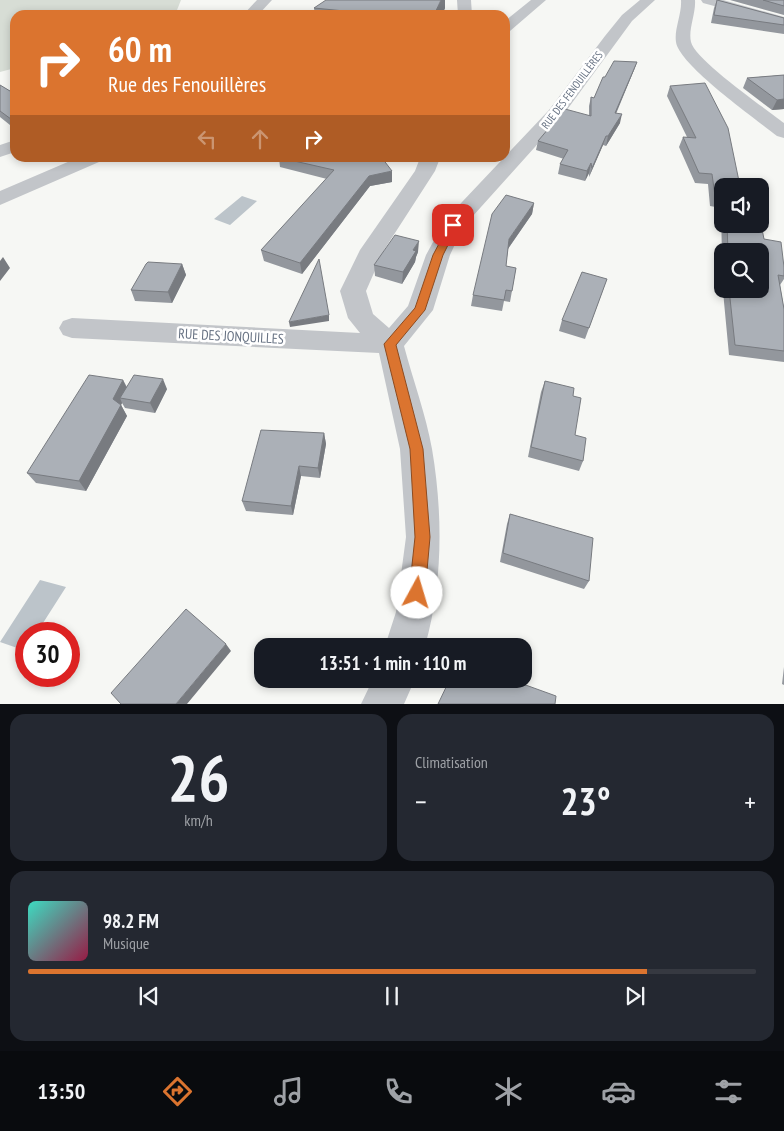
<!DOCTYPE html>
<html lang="fr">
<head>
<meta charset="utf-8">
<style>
  body { margin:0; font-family:"PT Sans Narrow",sans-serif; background:#242831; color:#f1f3f6; height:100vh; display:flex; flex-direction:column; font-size:19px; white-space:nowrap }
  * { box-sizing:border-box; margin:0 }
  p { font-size:16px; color:#9ea1a6 }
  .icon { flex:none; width:28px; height:28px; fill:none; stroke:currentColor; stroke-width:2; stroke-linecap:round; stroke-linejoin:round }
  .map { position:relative; height:704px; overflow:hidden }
  .panel { display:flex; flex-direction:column; gap:10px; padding:10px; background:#0d0f14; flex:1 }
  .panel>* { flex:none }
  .guide { position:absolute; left:10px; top:10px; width:500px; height:152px; border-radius:15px; box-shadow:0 2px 8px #0003; background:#db742f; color:#fff; overflow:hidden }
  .tools { position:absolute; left:714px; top:178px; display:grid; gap:10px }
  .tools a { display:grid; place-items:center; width:55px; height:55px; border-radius:10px; background:#171b24; box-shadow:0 2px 8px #0003; font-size:25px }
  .speed { position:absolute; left:15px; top:622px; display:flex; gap:10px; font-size:25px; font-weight:700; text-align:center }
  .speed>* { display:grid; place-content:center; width:65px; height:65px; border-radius:50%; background:#171b24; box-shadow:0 2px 8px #0003; line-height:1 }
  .speed .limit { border:8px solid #d22; background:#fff; color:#111 }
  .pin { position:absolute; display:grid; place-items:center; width:42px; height:42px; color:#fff; margin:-21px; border-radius:10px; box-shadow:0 2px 8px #0006 }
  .me { position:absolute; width:55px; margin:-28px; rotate:6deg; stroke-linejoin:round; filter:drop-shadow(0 0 4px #0008) }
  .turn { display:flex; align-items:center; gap:18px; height:105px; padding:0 15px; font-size:22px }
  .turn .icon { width:65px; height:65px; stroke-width:2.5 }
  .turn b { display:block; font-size:35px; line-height:42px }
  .lanes { display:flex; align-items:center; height:48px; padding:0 15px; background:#0003; justify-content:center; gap:25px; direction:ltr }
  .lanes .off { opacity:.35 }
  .big { font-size:38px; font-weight:600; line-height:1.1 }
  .panel .card { flex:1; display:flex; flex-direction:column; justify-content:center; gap:8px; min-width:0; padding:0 18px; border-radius:15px; background:#242831 }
  .panel .dial { align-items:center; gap:0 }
  .dial b { font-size:65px; line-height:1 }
  .song { display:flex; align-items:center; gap:15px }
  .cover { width:60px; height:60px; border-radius:8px; background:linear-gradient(135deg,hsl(170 70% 55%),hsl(340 70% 35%)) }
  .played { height:5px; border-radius:2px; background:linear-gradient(90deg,#db742f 85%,#363941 85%) }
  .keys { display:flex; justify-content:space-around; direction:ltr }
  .heat { display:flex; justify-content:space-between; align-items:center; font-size:28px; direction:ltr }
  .panel .tiles { flex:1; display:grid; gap:10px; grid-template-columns:1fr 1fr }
  .card:last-child { grid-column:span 2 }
  .trip { position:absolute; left:254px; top:638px; width:278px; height:50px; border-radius:15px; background:#171b24; box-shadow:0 2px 8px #0003; font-weight:600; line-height:50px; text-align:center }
  .menu { display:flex; height:80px; justify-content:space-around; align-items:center; background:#090b0e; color:#9ea1a6 }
  .menu .icon { width:35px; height:35px }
  .menu .selected { color:#db742f }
  .menu b { font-size:22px; color:#f1f3f6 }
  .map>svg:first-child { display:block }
  .green { fill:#d7ddd5 }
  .water { fill:#bcc4ca }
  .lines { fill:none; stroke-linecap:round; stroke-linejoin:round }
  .minor { fill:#c2c5c9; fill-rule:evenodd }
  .tertiary { fill:#c2c5c9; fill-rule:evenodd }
  .wall { fill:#93979d }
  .shaded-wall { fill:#787b80 }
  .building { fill:#abb0b7; stroke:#787b80 }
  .route { fill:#db742f; stroke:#8e4b1f }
  .labels { text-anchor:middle; stroke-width:5; stroke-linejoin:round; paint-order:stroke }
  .far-street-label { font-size:11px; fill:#677283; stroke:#fff }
  .street-label { font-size:14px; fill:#677283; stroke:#fff }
</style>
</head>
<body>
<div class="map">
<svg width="784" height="704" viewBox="0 0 784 704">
  <rect width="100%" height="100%" fill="#f6f7f4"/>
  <!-- green -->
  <path class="green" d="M0 0H181L175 15H15V68L0 72Z"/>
  <!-- water -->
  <path class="water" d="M242 196 257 201 230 225 214 219Z
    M40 580 66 587 36 634H26V651L0 642Z"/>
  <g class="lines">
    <!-- minor -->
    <path class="minor" d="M457 0H471L472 15H458Z
      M531 0H546L510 31 505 32V21Z
      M640 0H655L632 21 561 118 463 227 450 255 433 310 404 346C413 380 426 415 432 449 443 514 443 583 425 646H385L396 612 406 537 400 449 379 353 72 338 63 335 59 328 63 321 72 318 360 333 348 318 340 291 360 250 415 171 420 158H440L435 171 384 250 366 291 373 314 389 328 408 306 426 255 445 220 549 110 605 36 622 15Z
      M681 0H695C696 14 688 29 691 42 695 60 766 109 784 123V138L777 136C756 119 679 65 676 42 674 29 682 14 681 0Z
      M701 0H723L784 17V25L703 3Z
      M15 140V152L0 157V145Z
      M373 679H415L404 704H361Z"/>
    <!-- tertiary -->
    <path class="tertiary" d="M257 0H272L258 15H243Z
      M77 158H102L99 162 0 205V191Z"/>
  </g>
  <!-- wall -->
  <path class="wall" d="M717 0 784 18V34L711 23 714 8Z
    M730 0H784V15Z
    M314 8H445L442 15H315Z
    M637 62 634 70 616 114 620 123 606 146 603 145 589 177V173L585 181 558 174 560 164 564 159 536 150 538 141 589 115V106L591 97 594 98 605 77Z
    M784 75V109L772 110 743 88 747 78Z
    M0 85 15 94V129L0 117Z
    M670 86 722 186V224H760L764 239 784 267V279L780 285 784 309V362L729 355 724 302 723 289H760V251H722V257L721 208 710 206 708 184 695 183 679 147 683 137H687L667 96Z
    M279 158H382L392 182 370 186 302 274 264 261 261 250 327 179 280 167Z
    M534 203 532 214 508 249 506 266 516 268 510 302 504 301 502 311 471 306 473 295Z
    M418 252 416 257 415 262 402 284 375 276 374 265Z
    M182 264 186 275 172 303 135 301 131 290Z
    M607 279 585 339 559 331 562 320Z
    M123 380 127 387 167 389 155 413 125 408 122 403 121 405 127 416 86 491 36 483 27 473Z
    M545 381 573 396 575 435 583 461 579 471 528 457 541 392Z
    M324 433 326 444 320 478 301 476 293 515 246 511 242 501Z
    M510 514 589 581 584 589 500 562 507 524Z
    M784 667V685L782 684Z"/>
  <!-- shaded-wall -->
  <path class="shaded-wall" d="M441 0H445V8L442 15H434Z
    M637 62 634 70 612 122 615 113Z
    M784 99V109L772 110 777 100Z
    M622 114 620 123 606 146 608 136Z
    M606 136 603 145 589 177 592 168Z
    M54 158H62L55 160Z
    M591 163 589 173 585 181 587 171Z
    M392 171V182L370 186 302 274 300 263 369 176Z
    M534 203 532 214 507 250 509 239Z
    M419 241 418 252 416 257 415 262 402 284 403 272 413 250Z
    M3 257 10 268 0 281V261Z
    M182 264 186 275 172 303 168 292Z
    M329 315V321L290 327 289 322Z
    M163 379 167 389 155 413 150 403Z
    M123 380 128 391 120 398 122 403 121 405 127 416 86 491 79 481 113 399Z
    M324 433 326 444 320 478 318 468Z
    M299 466 301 476 293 515 291 506Z
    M226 644 231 651 187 704H176Z"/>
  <!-- building -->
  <path class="building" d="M326 0H441L434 15H385L314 8Z
    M717 0 784 18V25L714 15Z
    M763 0H784V6Z
    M614 61 637 62 615 113 622 114 608 136H606L592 168 591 163 587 171 560 164 568 150 538 141 565 109 591 116V97L594 98 603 77H605Z
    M784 75V99L777 100 747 78Z
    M705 83 728 128 740 186H722V197L715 196 712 174 699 173 683 137 696 138 670 86Z
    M0 85 15 94V122L0 111Z
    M281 158H382L392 171 369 176 300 263 261 250 334 170Z
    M506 195 534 203 509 239 506 266 516 268 512 291 506 290 504 300 473 295 492 214Z
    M760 219 764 239 781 242 784 267V276L778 275 784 309V351L735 345 729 289H760V251H728L727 224H760Z
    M395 235 419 241 413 250 416 251 403 272 374 265Z
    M319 259 329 315 289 322Z
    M148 262 182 264 168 292 131 290 146 264Z
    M582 272 607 279 589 328 562 320Z
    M89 375 123 380 113 399 121 405 79 481 27 473Z
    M134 375 163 379 150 403 120 398Z
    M545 381 574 388 573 396 581 398 575 435 586 438 583 461 531 447Z
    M261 430 324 433 318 468 299 466 291 506 242 501Z
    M510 514 593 538 589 581 503 553Z
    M186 609 226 644 176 704H121L111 693Z
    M450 679H509L556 696 555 704H438Z"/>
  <!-- route -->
  <path class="route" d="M450 223 458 225 443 255 425 310 396 345 423 449 430 537 425 593 423 599 417 601 412 599 409 593 415 537 410 449 384 344 415 308 433 255Z"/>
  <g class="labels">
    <!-- far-street labels -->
    <g class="far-street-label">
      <text transform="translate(572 90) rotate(-53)" y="4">RUE DES FENOUILLÈRES</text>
    </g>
    <!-- street labels -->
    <g class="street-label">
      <text transform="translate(231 336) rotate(3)" y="5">RUE DES JONQUILLES</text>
    </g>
  </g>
</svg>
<div class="tools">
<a><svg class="icon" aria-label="sound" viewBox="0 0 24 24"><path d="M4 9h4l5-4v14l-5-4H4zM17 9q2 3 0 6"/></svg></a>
<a><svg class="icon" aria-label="search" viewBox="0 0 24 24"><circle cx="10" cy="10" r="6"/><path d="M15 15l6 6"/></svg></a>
</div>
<div class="speed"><div class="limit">30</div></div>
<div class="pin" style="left:453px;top:225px;background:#d93025"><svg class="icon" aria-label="arrive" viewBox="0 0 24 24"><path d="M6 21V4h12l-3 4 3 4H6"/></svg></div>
<svg class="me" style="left:417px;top:593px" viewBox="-20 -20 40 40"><circle r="19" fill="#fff"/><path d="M0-13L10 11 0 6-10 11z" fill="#db742f"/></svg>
<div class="trip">13:51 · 1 min · 110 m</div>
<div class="guide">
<div class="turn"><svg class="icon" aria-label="right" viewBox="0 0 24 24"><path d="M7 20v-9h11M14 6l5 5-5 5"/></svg><div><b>60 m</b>Rue des Fenouillères</div></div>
<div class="lanes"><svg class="icon off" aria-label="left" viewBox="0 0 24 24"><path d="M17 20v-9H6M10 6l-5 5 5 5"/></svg><svg class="icon off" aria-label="ahead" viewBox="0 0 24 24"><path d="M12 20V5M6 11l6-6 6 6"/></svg><svg class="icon" aria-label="right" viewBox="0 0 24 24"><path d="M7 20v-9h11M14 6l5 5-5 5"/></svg></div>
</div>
</div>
<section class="panel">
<div class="tiles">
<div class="card dial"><b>26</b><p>km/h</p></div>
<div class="card"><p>Climatisation</p>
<div class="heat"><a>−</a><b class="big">23°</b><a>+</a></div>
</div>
<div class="card">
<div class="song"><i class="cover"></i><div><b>98.2 FM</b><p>Musique</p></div></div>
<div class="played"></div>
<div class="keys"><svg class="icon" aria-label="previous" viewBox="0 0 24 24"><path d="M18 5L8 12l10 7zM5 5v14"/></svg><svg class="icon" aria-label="pause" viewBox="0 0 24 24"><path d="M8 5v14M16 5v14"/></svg><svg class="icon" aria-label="next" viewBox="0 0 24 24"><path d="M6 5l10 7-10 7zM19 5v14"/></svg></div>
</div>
</div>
</section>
<nav class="menu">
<b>13:50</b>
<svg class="icon selected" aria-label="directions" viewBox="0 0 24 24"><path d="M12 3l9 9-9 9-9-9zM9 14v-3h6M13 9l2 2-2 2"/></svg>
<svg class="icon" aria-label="music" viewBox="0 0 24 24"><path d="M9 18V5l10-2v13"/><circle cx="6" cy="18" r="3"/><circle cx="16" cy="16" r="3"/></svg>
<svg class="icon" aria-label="phone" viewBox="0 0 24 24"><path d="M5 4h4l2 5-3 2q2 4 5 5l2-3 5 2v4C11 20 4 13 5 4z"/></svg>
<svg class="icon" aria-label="climate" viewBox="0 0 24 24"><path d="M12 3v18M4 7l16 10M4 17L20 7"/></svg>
<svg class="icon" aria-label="car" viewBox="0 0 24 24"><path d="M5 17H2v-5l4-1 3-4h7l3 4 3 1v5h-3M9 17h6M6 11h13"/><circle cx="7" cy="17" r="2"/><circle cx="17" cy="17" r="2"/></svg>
<svg class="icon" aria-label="filters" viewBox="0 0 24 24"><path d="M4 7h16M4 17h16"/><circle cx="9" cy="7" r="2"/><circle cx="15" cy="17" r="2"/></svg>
</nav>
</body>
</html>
